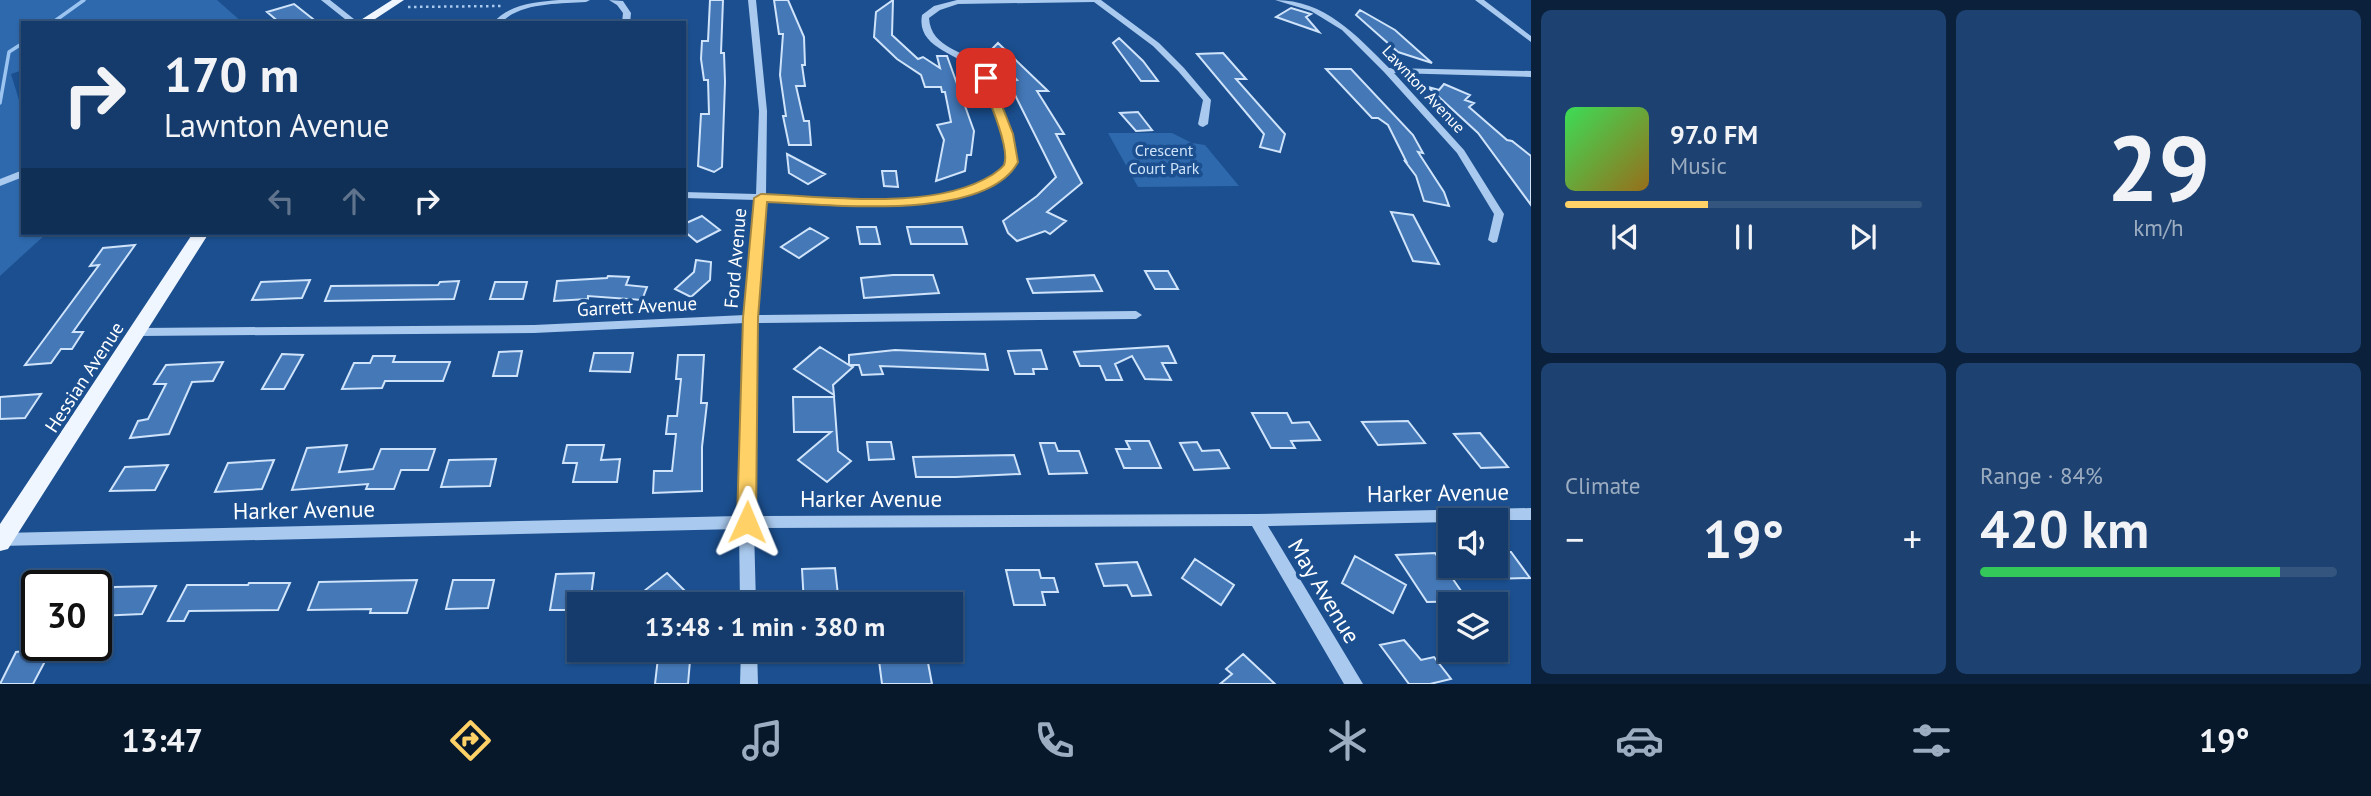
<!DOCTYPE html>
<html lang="en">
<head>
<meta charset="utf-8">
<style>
  body { margin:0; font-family:"PT Sans",sans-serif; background:#1d4271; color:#f1f3f6; height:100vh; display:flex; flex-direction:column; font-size:26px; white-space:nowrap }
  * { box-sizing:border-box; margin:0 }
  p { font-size:23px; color:#9dadc1 }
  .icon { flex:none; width:38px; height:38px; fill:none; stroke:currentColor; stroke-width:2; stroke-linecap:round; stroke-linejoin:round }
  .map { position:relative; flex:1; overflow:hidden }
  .details { display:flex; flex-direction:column; gap:10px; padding:10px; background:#0b203b; width:840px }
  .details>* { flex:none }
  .guide { position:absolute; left:21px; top:21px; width:665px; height:214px; border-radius:0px; box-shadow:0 2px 5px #0004,0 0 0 2px #33557e; background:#143b6b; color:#f1f3f6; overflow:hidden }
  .fabs { position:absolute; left:1438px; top:508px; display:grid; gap:14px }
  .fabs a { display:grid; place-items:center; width:70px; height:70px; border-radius:0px; background:#143b6b; box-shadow:0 2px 5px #0004,0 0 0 2px #33557e; font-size:35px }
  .speed { position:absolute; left:21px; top:570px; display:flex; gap:14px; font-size:35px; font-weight:700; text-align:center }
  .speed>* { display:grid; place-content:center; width:91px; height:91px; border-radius:50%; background:#143b6b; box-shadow:0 2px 5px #0004,0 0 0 2px #33557e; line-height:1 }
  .speed .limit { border:4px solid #111; border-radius:10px; background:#fff; color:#111 }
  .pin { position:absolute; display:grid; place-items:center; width:60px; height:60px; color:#fff; margin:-30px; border-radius:14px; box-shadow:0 4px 10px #0006 }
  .me { position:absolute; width:77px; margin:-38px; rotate:1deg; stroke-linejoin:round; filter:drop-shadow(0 0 5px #0008) }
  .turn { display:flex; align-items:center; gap:24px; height:147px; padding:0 28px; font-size:32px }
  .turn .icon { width:91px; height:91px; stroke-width:2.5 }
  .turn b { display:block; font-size:49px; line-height:60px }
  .lanes { display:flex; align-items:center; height:66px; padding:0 28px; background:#0003; justify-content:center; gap:35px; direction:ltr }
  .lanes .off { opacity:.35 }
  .big { font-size:52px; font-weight:700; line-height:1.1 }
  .details .card { flex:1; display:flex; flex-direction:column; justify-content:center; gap:10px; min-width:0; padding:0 24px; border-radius:10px; background:#1d4271 }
  .details .dial { align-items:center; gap:0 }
  .dial b { font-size:91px; line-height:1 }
  .song { display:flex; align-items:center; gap:21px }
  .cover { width:84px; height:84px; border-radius:10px; background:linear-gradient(135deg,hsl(130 70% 55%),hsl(40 70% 35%)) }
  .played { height:7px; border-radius:4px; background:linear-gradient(90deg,#ffd166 40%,#33557e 40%) }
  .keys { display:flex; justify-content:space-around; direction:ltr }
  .heat { display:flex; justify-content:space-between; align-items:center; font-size:38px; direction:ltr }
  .charge { height:10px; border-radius:5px; background:linear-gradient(90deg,#34c759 84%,#33557e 0) }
  .details .tiles { flex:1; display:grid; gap:10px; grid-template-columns:repeat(2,1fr) }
  .trip { position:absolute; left:567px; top:592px; width:396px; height:70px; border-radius:0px; background:#143b6b; box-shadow:0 2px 5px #0004,0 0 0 2px #33557e; font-weight:700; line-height:70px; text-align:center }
  .menu { display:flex; height:112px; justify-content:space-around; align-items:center; background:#08182b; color:#9dadc1 }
  .menu .icon { width:49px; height:49px }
  .menu .active { color:#ffd166 }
  .menu b { font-size:32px; color:#f1f3f6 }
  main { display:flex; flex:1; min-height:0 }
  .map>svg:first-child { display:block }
  .green { fill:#2e69ad }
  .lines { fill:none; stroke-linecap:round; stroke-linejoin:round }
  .stream { stroke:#9cc4f0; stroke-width:3.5 }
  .building { fill:#4478b7; stroke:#cfe3fa; stroke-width:2 }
  .path { stroke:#a9c9ee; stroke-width:2.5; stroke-dasharray:2.5 3.5; stroke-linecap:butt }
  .minor { fill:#a9c9ee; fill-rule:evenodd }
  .major { fill:#f0f6ff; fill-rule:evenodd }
  .route { fill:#ffd166; stroke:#a68842; stroke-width:2 }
  .labels { text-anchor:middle; stroke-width:7; stroke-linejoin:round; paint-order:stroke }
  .far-street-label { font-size:16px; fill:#fff; stroke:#1b4f8f }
  .far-park-label { font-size:16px; fill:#cfe3fa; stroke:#1b4f8f }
  .street-label { font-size:19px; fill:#fff; stroke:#1b4f8f }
  .near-street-label { font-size:23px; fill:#fff; stroke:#1b4f8f }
</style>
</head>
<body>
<main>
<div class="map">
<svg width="1531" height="684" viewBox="0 0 1531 684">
  <rect width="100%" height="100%" fill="#1b4f8f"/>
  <!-- green -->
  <path class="green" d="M0 0H217L243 23H23V70L11 74 23 113V233H47L0 276Z
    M1108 133H1172L1192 143 1205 145 1239 186 1138 187Z"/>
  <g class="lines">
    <!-- stream -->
    <path class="stream" d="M52 23 84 0
      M0 103 9 52 23 43"/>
  </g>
  <!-- building -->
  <path class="building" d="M710 0H723L721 53H724L725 82 722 167 714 172 698 166 701 114H709L708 80H704L701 59 702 41H708Z
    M774 0H788L804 37 805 65H802L805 86H796L804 121H809L811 145H789L783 116H786L780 75 783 34H779Z
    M893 0 892 35 918 59 923 57 940 68 937 56H947L974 131 971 155H967L965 171 936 181 944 140 937 125 951 122 945 92H942L941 87H925L921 75 897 59 874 37 876 12Z
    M294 4 318 23H280L267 12Z
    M1291 8 1311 14 1306 17 1319 32 1276 17Z
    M1360 10 1395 30 1432 63 1398 52 1356 15Z
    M1119 38 1143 61 1158 81H1141L1113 43Z
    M998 43 1048 91H1037L1064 134H1056L1082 183 1047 212 1066 221 1050 234 1045 231 1017 241 1008 233 1003 221 1037 196 1056 177 1008 81 1017 80 989 52Z
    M1223 53 1246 79H1236L1285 134 1280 152 1260 147 1264 134 1197 54Z
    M1326 69H1351L1413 135 1423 153 1418 152 1444 192 1449 206 1424 201 1416 176 1404 160 1406 161 1388 125 1378 118H1372Z
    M1444 84 1470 95 1465 100 1474 103 1469 107 1507 140 1512 141 1531 156V205L1478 133 1428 87 1439 90Z
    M1138 112 1152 130 1136 131 1120 113Z
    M787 154 825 174 808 184 789 173Z
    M882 171H896L898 187 884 186Z
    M1391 212 1413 215 1439 264 1413 261Z
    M702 216 720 230 697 242 684 231V224Z
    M857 227H876L880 244H860Z
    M907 227H962L967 244H911Z
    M810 228 828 238 799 258 781 247Z
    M135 245 73 332H83L72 349H61L51 363 25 365 99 265 90 266 103 248Z
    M696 260 711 262 710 280 691 297 675 289 694 272Z
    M1145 271H1168L1178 289H1155Z
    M893 275H933L939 293 864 298 861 278Z
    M1094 275 1102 291 1033 293 1027 279Z
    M608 276 629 277 626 285 647 287 642 300 588 296V299L554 301 557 281 607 278Z
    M310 280 302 298 252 300 261 282Z
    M459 281 454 299 325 301 331 286 438 285 440 282Z
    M495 282H527L523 299H490Z
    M1168 346 1176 363H1162L1171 380 1145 379 1132 356 1115 364 1122 380H1106L1100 366H1080L1074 352Z
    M820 347 849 365V355L895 350 985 354 988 370 880 366 883 374 862 375 859 365H849L853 367 833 385 834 395 794 369Z
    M1041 350 1047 369H1033L1034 374H1015L1008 351Z
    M522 351 517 376H493L499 352Z
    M594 353H633L630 372 590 371Z
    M282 354 303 355 284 389H262Z
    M678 355H704L701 403H707L702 447V491L653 493 654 471H672L676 434H666L668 416H677L681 379H676Z
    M373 356H395L393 362H450L443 381H385L382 388 342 389 354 363H370Z
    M223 362 213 381 192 382 169 434 130 438 138 421 148 419 166 384H154L166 365Z
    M41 394 25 418 0 419V397Z
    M793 397H834L838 451 851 461 827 482 798 460 831 432H794Z
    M1252 413H1287L1292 423 1309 422 1320 440 1291 441 1295 448H1271Z
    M1408 421 1425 443 1378 445 1362 422Z
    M1480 433 1508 467 1481 468 1454 434Z
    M1126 441H1149L1161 468H1124L1116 449H1130Z
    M867 442H891L894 459 869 460Z
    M1197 442 1202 451 1219 450 1229 468 1194 470 1180 443Z
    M1040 443H1055L1058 451H1079L1087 473 1049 474Z
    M347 445 339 472 373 469 381 449H435L428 470H401L394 489H366L368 484 292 490 307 448Z
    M567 445H604L601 460 620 459 617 482H573L577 463H563Z
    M1014 455 1020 474 956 477H916L913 457Z
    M496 459 490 486 441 487 449 460Z
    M274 460 262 489 215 492 228 463Z
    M168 465 155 490 110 491 125 467Z
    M1496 552H1511L1530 578 1490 579 1480 565H1496Z
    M1435 553 1468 601 1427 602 1396 555Z
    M1355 556 1406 585 1393 613 1342 583Z
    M1195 559 1234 585 1221 605 1182 578Z
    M1137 562 1151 595 1132 596 1127 585 1104 586 1096 564Z
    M835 568 839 604H804L802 569Z
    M1006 570H1039L1041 578H1054L1058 592H1042L1045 605H1014Z
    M594 573 590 604H579V610H550L556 574Z
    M667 573 691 597 683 604H656L644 591Z
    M417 580 407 613H370L371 609 308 610 319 582Z
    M453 580H494L488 608 446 609Z
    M249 583H290L278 610 189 611 184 621H168L187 585H248Z
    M156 586 142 614 98 616 114 587Z
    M1404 640 1421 660 1434 657 1451 679 1430 684H1409L1380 645Z
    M52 648 33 684H0L16 652Z
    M659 649H691L688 684H655Z
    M926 652 932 684H882L878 653Z
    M1243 654 1275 684H1220L1232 674 1226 669Z"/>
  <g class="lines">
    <!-- path -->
    <path class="path" d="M408 7 501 6"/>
    <!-- minor -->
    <path class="minor" d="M321 0H330L359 23H350Z
      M559 0H590L586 2C560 4 520 2 501 23H493C509 4 536 2 559 0Z
      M609 0 623 1 631 13 630 23H622L623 13 617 5Z
      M748 0H756L767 111 766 195C821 198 973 215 1006 164 1008 144 990 85 976 71 958 53 916 48 922 15L934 6 957 0H1101L1159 43 1184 68 1211 100 1208 124 1203 127 1200 126 1198 124 1203 100 1178 71 1153 46 1094 2 958 4 940 10 929 18C931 50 967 49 984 70 997 85 1004 109 1010 128 1013 138 1019 154 1016 165 1012 176 997 183 987 188 919 217 838 205 766 201L757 315 1136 311 1142 315 1136 319 757 323 754 516 1256 514 1531 508V520H1451V522L1268 526 1363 684H1344L1252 526 754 528 756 604H740L739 529 0 546V534L2 533 739 516 745 323 534 333 139 336 133 332 139 328 534 325 745 315 756 200 684 198V192L756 194 759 111Z
      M1275 0C1325 0 1356 35 1389 68L1531 71V77L1394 73 1464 150 1504 214 1497 242 1493 243 1488 240 1494 214 1457 153 1384 72 1342 30 1311 11Z
      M1475 0H1484L1531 36V42Z
      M23 170V177L0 186V179Z
      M741 649H757L758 684H740Z"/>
    <!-- major -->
    <path class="major" d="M392 0H404L369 23H356Z
      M193 233H209L8 549 0 551V524Z"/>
  </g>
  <!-- route -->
  <path class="route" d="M986 75 991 78 1013 134 1018 162C986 223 826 204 767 202L758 318 756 522 753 528 747 531 740 528 737 522 743 318 754 198 761 194C829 196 932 212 992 175 996 172 1001 169 1004 165 1011 149 987 95 980 78Z"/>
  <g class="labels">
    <!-- far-street labels -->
    <g class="far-street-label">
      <text transform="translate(1424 89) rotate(47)" y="6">Lawnton Avenue</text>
    </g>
    <!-- far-park labels -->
    <g class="far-park-label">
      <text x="1164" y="156">Crescent<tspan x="1164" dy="18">Court Park</tspan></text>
    </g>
    <!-- street labels -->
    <g class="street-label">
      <text transform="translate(735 258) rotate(-85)" y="7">Ford Avenue</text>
      <text transform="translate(637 306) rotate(-3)" y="7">Garrett Avenue</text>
      <text transform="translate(84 377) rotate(-57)" y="7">Hessian Avenue</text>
    </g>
    <!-- near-street labels -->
    <g class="near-street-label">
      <text transform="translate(1438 493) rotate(-1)" y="8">Harker Avenue</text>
      <text x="871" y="507">Harker Avenue</text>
      <text transform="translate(304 510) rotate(-1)" y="8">Harker Avenue</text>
      <text transform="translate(1324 591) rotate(59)" y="8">May Avenue</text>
    </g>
  </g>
</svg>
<div class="fabs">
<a><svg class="icon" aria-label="sound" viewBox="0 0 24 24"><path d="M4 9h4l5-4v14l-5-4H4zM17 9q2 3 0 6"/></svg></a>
<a><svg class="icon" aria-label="layers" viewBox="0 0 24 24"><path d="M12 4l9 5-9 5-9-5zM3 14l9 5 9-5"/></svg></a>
</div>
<div class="speed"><div class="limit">30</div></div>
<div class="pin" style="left:986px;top:78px;background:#d93025"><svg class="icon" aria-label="arrive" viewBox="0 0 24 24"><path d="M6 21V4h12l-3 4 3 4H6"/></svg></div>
<svg class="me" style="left:747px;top:522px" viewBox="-20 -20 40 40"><path d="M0-17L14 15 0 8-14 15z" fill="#ffd166" stroke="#fff" stroke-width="4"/></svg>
<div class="trip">13:48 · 1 min · 380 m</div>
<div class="guide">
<div class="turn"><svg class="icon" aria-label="right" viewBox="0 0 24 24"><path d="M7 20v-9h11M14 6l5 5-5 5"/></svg><div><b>170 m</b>Lawnton Avenue</div></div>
<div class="lanes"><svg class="icon off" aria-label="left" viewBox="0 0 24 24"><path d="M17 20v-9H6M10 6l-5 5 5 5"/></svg><svg class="icon off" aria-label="ahead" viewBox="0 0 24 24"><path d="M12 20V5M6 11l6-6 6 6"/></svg><svg class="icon" aria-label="right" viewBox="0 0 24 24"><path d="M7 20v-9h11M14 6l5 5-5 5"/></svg></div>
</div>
</div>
<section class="details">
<div class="tiles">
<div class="card">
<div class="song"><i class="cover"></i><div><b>97.0 FM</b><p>Music</p></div></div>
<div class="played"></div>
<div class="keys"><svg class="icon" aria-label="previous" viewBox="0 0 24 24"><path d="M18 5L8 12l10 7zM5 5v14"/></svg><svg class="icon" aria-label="pause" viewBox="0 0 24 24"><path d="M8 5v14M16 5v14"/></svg><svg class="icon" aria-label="next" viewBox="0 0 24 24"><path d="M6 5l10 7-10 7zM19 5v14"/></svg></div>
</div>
<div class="card dial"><b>29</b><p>km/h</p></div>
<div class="card"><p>Climate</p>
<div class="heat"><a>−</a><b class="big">19°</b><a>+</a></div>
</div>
<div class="card"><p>Range · 84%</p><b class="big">420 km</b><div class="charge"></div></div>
</div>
</section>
</main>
<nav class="menu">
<b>13:47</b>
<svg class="icon active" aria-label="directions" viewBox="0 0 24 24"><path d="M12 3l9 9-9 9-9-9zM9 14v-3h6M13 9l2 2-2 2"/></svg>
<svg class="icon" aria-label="music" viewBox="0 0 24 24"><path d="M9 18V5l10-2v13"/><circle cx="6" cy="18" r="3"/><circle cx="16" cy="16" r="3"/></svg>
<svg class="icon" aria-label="phone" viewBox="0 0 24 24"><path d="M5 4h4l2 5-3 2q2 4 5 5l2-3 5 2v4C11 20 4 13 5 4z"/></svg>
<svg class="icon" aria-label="climate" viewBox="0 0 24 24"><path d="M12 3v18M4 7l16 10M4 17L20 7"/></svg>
<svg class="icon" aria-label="car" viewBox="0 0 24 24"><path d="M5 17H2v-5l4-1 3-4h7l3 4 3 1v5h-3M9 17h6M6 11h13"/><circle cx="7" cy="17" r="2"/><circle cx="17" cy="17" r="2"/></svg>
<svg class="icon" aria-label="filters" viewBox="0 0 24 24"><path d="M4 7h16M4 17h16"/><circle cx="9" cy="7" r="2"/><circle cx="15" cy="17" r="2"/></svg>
<b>19°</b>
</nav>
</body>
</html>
